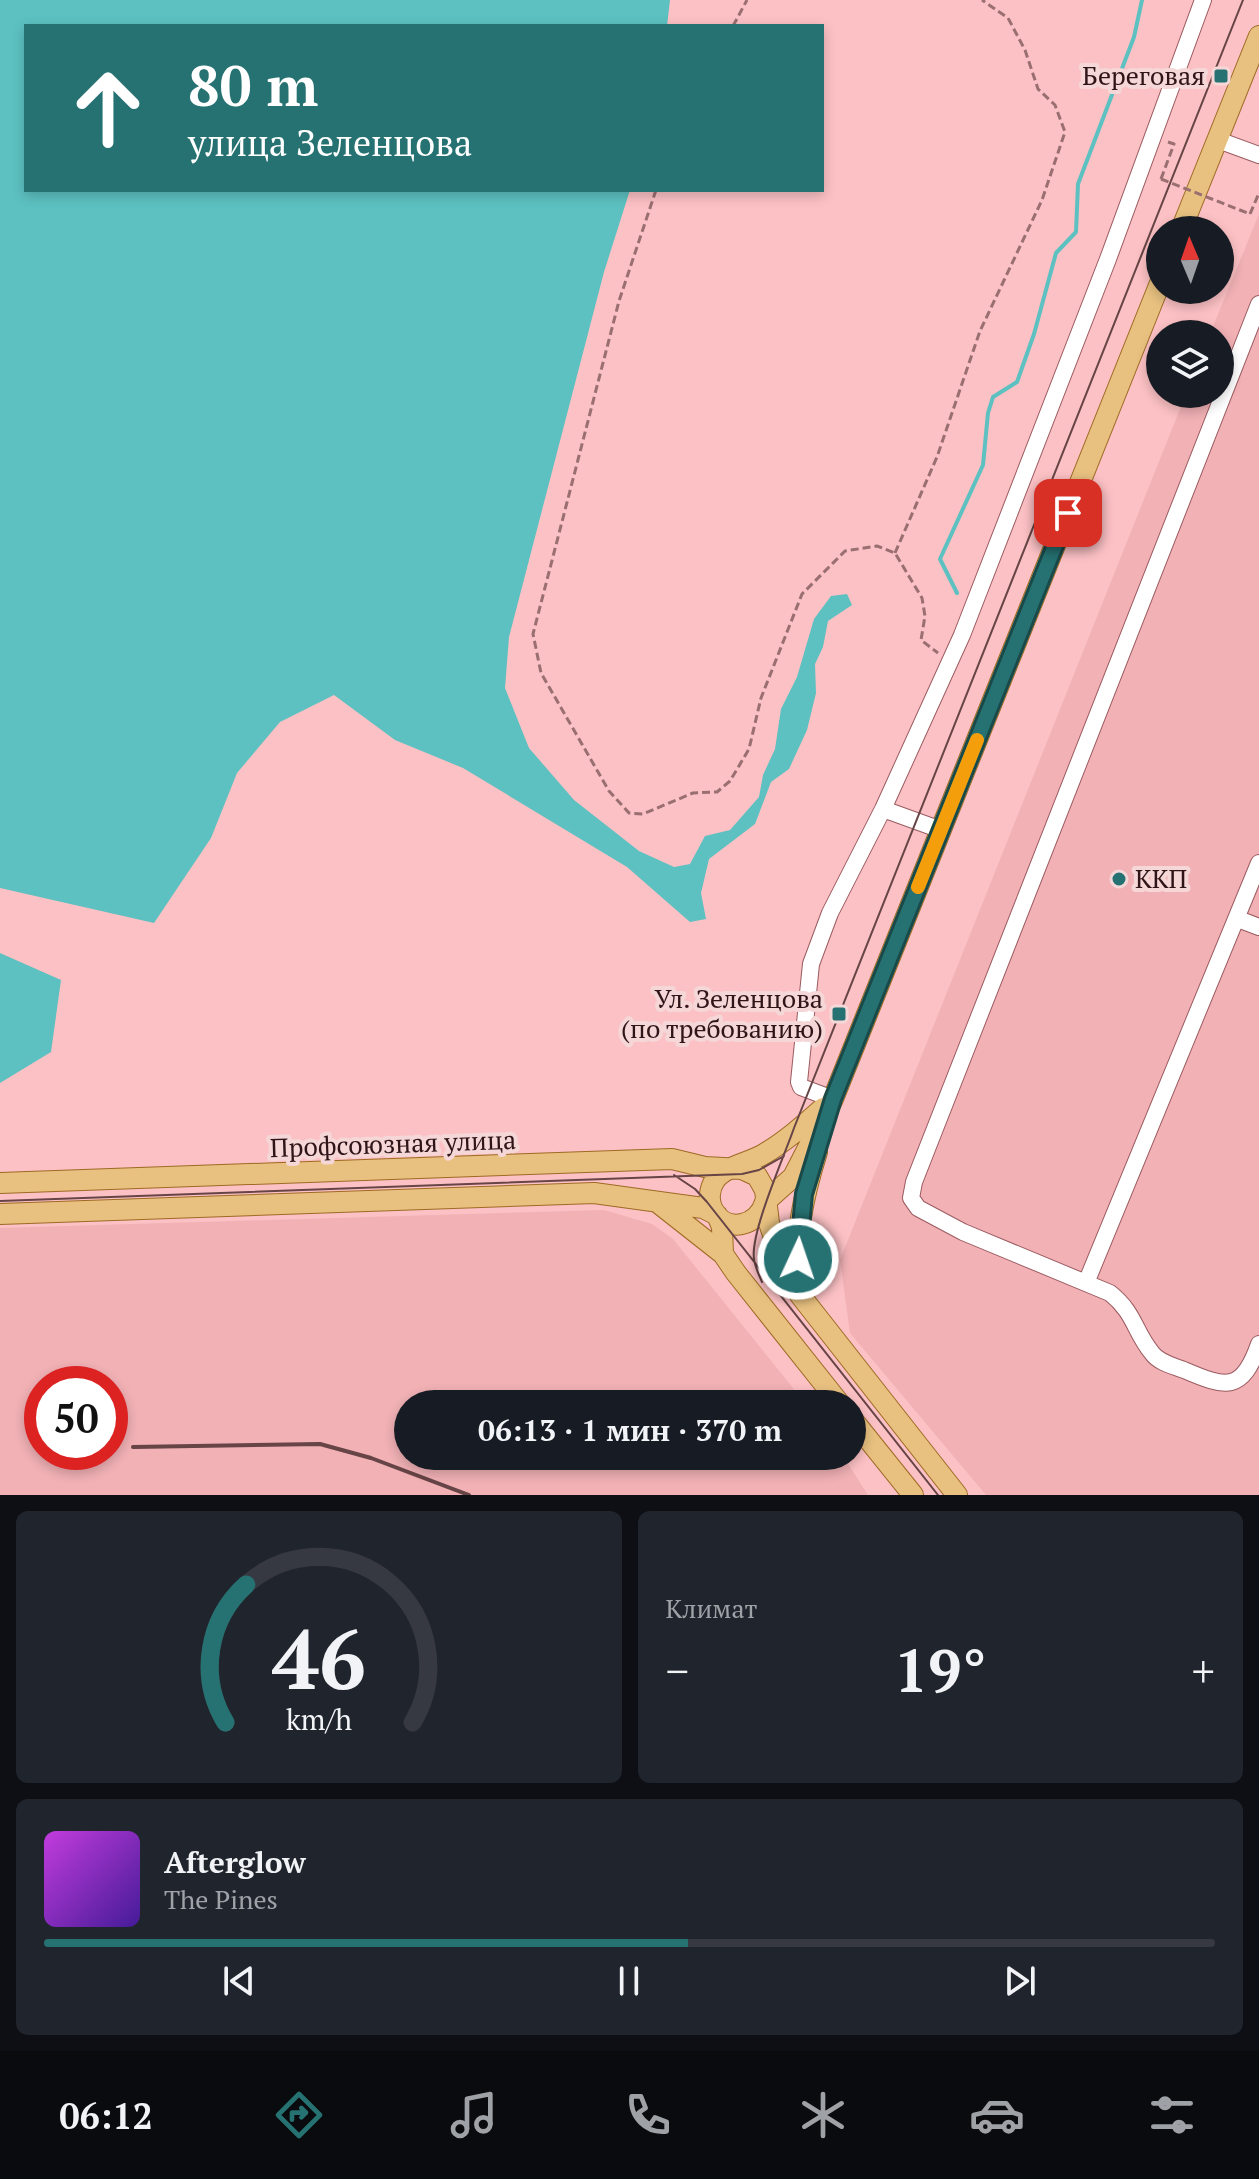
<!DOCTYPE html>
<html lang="ru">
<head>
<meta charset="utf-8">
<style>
  body { margin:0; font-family:"PT Serif",serif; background:#20242c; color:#f1f3f6; height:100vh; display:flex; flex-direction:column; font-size:30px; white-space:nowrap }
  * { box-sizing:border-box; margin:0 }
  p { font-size:26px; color:#9ea1a6 }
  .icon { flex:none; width:44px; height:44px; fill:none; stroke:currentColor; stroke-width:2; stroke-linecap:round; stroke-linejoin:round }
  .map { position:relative; height:1495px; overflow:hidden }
  .drawer { display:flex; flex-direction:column; gap:16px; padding:16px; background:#0d0f14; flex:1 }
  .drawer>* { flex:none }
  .hud { position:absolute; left:24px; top:24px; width:800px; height:168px; border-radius:0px; box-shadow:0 4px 12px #0003; background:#267171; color:#fff; overflow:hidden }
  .needle { width:52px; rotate:358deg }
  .controls { position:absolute; left:1146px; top:216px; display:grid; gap:16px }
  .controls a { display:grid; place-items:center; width:88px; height:88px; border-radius:50%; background:#171b24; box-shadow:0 4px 12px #0003; font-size:40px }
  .speed { position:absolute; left:24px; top:1366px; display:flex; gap:16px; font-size:40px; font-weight:700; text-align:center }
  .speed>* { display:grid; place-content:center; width:104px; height:104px; border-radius:50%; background:#171b24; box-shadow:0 4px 12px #0003; line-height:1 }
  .speed .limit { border:12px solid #d22; background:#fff; color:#111 }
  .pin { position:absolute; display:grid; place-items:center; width:68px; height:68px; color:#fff; margin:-34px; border-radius:16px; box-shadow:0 4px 12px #0006 }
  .me { position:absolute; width:88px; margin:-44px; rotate:3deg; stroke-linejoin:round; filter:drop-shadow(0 0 6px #0008) }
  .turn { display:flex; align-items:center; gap:28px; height:168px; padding:0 32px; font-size:36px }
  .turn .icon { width:104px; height:104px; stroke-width:2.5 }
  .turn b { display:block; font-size:56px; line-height:68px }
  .big { font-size:60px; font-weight:700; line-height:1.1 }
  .drawer .tile { flex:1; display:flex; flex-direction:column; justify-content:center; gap:12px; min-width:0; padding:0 28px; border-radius:12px; background:#20242c }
  .drawer .dial { align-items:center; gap:0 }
  .dial svg { height:208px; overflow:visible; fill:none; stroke:#363941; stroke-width:7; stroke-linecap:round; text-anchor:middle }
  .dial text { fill:#f1f3f6; stroke:none }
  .song { display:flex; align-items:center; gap:24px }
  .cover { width:96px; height:96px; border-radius:12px; background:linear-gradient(135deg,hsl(290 70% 55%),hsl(260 70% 35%)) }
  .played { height:8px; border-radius:4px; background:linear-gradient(90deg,#267171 55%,#363941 55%) }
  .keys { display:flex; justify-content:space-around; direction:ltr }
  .heat { display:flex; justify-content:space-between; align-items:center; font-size:44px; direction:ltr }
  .drawer .tiles { flex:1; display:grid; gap:16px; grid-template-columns:1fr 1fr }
  .tile:last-child { grid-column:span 2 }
  .trip { position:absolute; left:394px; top:1390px; width:472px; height:80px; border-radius:40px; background:#171b24; box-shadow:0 4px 12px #0003; font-weight:700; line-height:80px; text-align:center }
  .dock { display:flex; height:128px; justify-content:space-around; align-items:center; background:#090b0e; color:#9ea1a6 }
  .dock .icon { width:56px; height:56px }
  .dock .on { color:#267171 }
  .dock b { font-size:36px; color:#f1f3f6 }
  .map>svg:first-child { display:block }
  .built { fill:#f1b1b5; fill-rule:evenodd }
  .water { fill:#5dc1c1 }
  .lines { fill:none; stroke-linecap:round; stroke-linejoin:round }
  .stream { stroke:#5dc1c1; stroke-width:4 }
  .minor-casing { stroke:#9b5b60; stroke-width:18 }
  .major-casing { stroke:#9e6a24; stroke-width:22 }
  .path { stroke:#9a6f71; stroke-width:3; stroke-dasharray:8 4; stroke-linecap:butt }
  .minor { stroke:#fff; stroke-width:16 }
  .major { stroke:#e8c180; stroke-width:20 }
  .tram { stroke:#674446; stroke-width:2 }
  .rail { stroke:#674446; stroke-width:4 }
  .path-bridge { stroke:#9a6f71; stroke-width:3; stroke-dasharray:8 4; stroke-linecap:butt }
  .route-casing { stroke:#194949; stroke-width:20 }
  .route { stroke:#267171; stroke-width:14 }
  .slow { stroke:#f59e0b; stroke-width:14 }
  .poi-dot { fill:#267171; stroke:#f5d7d8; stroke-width:3 }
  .labels { text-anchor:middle; stroke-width:8; stroke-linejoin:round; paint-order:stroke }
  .poi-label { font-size:26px; fill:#2f1517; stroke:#f5d7d8; text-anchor:end }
  .street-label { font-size:26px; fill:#2f1517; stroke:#f5d7d8 }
</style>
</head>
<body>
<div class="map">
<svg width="1259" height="1495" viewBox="0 0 1259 1495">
  <rect width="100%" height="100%" fill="#fcc1c4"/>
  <!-- built -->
  <path class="built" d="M1259 214V1495H986L850 1333 840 1260 1186 394H1220V334H1210Z
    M604 1210 652 1224 673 1239 806 1404H408V1456H843L868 1495H0V1228ZM42 1384H110V1452H42Z"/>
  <!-- water -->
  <path class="water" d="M0 0H670L667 26H26V190H630L604 272 509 637 505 688 529 748 574 800 639 851 674 867 690 864 705 836 730 830 759 797 763 775 775 749 781 709 797 677 814 619 831 596 847 594 852 605 828 621 823 647 815 664 816 693 807 730 789 769 771 782 755 824 709 859 701 893 706 919 690 922 627 867 463 768 395 740 334 695 280 722 237 773 211 838 154 923 0 888Z
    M0 953 61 980 51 1052 0 1083Z"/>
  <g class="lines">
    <!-- stream -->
    <path class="stream" d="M957 593 940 559 983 465 988 413 993 397 1017 382 1034 334 1056 253 1076 232 1078 184 1134 37 1142 0"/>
    <!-- minor casing -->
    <g class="minor-casing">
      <path id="minor" d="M1218 140 1259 155
        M1259 304 914 1182 911 1198 918 1208 963 1232 1110 1293C1135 1313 1134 1331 1152 1353 1159 1363 1174 1366 1184 1370 1226 1388 1242 1393 1259 1344
        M883 809 941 830
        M1238 919 1259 927
        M833 1099 801 1087 799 1082 811 964 830 913 883 809 962 635 1108 259 1203 0
        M1086 1283 1259 863"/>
    </g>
    <!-- major casing -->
    <g class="major-casing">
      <path id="major" d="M1181 230 1259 36
        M0 1183 672 1159 705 1167 742 1169 757 1176 765 1190 769 1223 778 1249 800 1295 957 1495
        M657 1202 723 1254
        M765 1202 793 1177 833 1099 1160 283
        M765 1202C759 1225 727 1235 713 1210 708 1201 709 1189 715 1180 725 1166 749 1163 764 1154 786 1141 805 1124 823 1108
        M0 1214 594 1193 703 1208 717 1215 722 1227 723 1254 736 1273 840 1404
        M799 1286C794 1239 803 1197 817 1152
        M852 1419 913 1495"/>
    </g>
    <!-- path -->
    <path class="path" d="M733 26 747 0
      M1161 179 1174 144 1168 142
      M656 190 619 301 533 634 541 673 609 791 629 813 643 814 693 793 717 792 730 781 749 749 761 698 802 594 845 551 877 546 895 553 922 598 925 616 921 640 938 653
      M1250 214 1259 193
      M895 553 937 457 980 331 1042 200 1065 132 1055 105 1038 89 1025 50 1008 18 982 0"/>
    <!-- minor -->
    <use href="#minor" class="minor"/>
    <!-- major -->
    <use href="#major" class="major"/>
    <!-- tram -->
    <path class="tram" d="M674 1175 695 1189 707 1202 938 1495
      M0 1201 742 1174 759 1170 784 1156
      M762 1282C759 1275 755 1267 754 1259 750 1233 784 1157 794 1128L1243 0"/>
    <!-- rail -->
    <path class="rail" d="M133 1447 320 1444 371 1458 469 1495"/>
    <!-- path-bridge -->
    <path class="path-bridge" d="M1161 179 1250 214"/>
  </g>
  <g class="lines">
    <!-- route casing -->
    <g class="route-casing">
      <path id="route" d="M798 1259 804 1194 833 1099 1068 513"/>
    </g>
    <!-- route -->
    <use href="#route" class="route"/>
    <!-- slow -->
    <path class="slow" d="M918 887 977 740"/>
  </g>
  <!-- markers -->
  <g class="poi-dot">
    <rect x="1213" y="68" width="16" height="16" rx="4"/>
    <circle cx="1119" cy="879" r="8"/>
    <rect x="831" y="1006" width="16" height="16" rx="4"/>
  </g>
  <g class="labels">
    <!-- poi labels -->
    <g class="poi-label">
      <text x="1205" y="85">Береговая</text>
      <text x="1135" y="888" text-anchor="start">ККП</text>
      <text x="823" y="1008">Ул. Зеленцова<tspan x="823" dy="30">(по требованию)</tspan></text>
    </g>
    <!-- street labels -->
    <g class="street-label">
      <text transform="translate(393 1144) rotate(-2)" y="9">Профсоюзная улица</text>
    </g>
  </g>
</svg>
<div class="controls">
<a><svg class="needle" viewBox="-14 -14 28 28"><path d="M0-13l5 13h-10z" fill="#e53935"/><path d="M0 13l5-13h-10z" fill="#9ea1a6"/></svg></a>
<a><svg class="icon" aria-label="layers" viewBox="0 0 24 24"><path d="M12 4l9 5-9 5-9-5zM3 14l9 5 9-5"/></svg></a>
</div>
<div class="speed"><div class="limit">50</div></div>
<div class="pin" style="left:1068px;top:513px;background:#d93025"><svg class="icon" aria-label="arrive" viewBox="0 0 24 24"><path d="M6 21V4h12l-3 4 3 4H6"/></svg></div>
<svg class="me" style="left:798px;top:1259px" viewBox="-20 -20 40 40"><circle r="17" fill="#267171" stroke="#fff" stroke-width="3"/><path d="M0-11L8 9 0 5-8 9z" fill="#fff"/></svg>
<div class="trip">06:13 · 1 мин · 370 m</div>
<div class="hud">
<div class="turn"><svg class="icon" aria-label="ahead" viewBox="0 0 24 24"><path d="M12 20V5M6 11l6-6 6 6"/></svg><div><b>80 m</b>улица Зеленцова</div></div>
</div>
</div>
<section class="drawer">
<div class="tiles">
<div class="tile dial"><svg viewBox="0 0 100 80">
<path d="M14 69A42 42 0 1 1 86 69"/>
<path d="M14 69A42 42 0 0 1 22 16" stroke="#267171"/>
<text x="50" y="56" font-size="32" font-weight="700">46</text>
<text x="50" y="72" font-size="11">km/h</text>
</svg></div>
<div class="tile"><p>Климат</p>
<div class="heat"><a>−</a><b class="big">19°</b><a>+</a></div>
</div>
<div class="tile">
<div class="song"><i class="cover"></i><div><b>Afterglow</b><p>The Pines</p></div></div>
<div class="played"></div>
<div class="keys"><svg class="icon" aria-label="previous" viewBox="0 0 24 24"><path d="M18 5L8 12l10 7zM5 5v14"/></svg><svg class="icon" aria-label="pause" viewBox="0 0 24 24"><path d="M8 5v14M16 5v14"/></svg><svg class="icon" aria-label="next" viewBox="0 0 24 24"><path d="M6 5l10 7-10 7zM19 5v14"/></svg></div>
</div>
</div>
</section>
<nav class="dock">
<b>06:12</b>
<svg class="icon on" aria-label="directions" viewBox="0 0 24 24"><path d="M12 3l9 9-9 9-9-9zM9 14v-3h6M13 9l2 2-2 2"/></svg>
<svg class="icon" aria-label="music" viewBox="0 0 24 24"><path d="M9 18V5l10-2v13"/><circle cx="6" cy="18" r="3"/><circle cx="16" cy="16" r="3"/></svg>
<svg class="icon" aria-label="phone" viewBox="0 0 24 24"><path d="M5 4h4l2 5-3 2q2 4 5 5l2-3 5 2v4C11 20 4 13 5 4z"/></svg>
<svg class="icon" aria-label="climate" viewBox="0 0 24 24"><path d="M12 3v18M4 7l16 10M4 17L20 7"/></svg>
<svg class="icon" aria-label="car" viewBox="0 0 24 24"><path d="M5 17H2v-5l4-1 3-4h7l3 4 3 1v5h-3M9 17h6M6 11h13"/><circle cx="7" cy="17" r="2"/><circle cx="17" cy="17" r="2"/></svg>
<svg class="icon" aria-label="filters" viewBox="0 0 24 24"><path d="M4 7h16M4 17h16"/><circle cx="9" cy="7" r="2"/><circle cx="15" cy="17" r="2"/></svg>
</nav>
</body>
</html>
